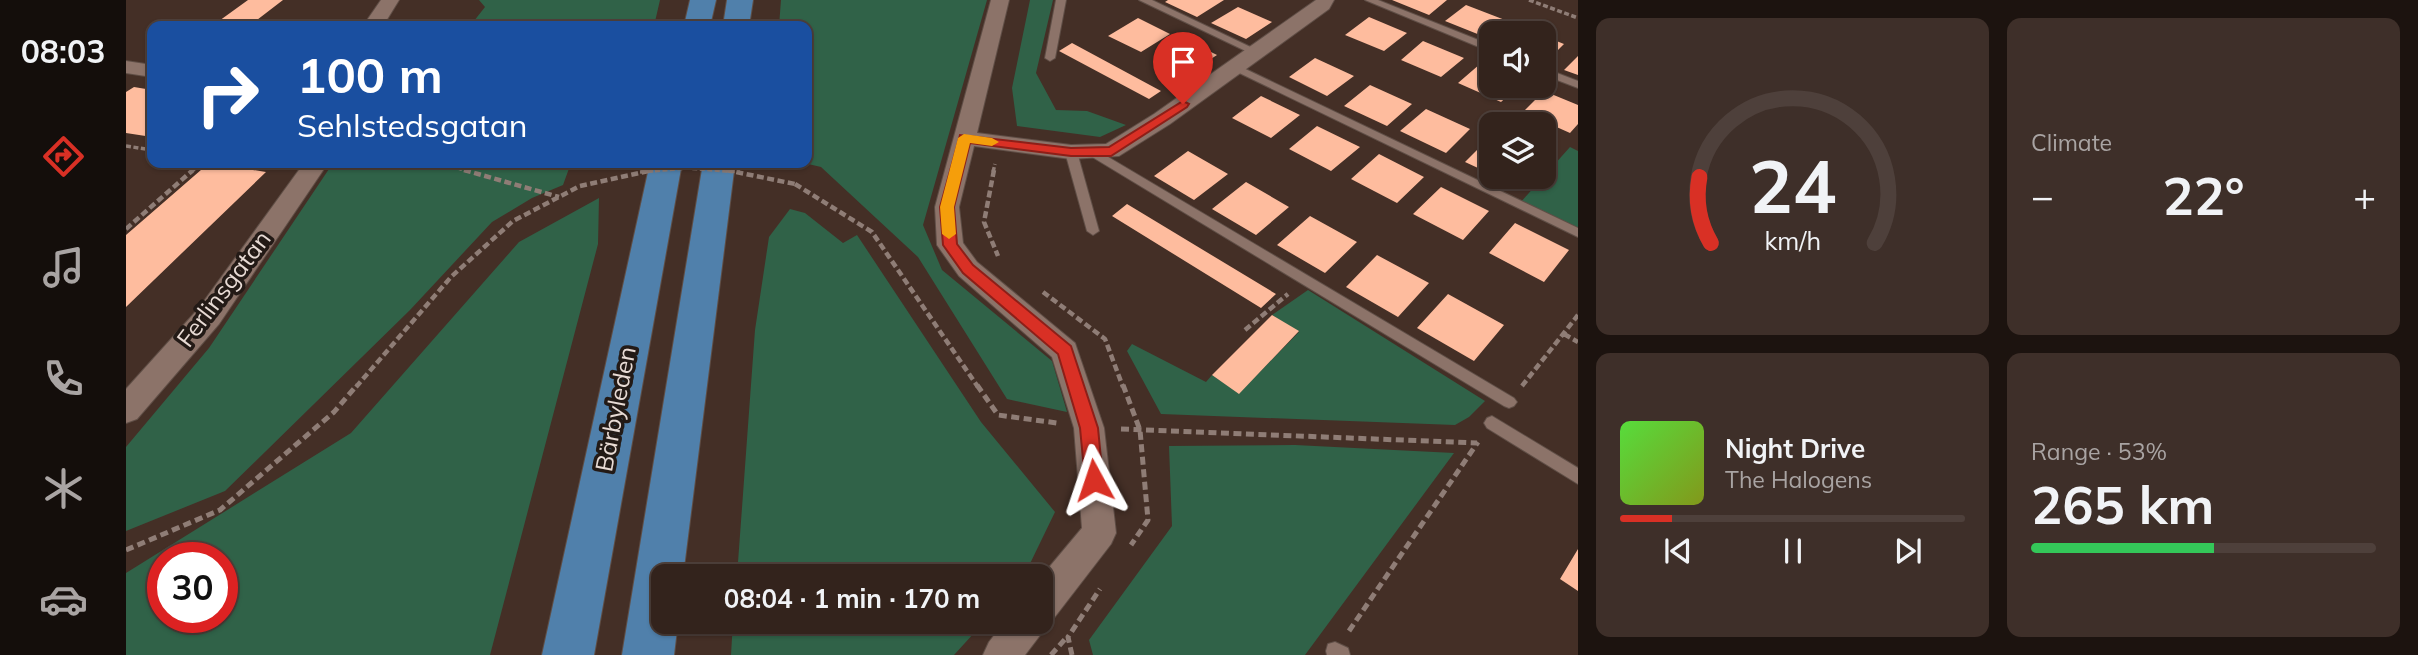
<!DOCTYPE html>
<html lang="en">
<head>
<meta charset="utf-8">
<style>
  body { margin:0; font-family:Mulish,sans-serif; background:#3e2f29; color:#f1f3f6; height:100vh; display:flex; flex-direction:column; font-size:26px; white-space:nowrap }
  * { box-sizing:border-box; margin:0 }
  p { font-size:23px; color:#a9a4a3 }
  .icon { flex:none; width:38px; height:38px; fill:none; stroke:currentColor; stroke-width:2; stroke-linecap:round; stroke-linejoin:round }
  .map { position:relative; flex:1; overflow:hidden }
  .sheet { display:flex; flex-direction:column; gap:18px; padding:18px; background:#1c130f; width:840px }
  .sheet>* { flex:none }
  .guide { position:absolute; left:21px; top:21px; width:665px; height:147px; border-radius:14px; box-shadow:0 2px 5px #0004,0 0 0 2px #4e403b; background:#1a4fa0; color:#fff; overflow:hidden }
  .fabs { position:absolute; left:1353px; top:21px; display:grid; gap:14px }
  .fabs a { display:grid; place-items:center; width:77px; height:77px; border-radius:14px; background:#33231c; box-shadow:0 2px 5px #0004,0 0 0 2px #4e403b; font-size:35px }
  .speed { position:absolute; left:21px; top:542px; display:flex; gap:14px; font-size:35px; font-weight:700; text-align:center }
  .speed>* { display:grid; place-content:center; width:91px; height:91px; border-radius:50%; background:#33231c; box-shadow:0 2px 5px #0004,0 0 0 2px #4e403b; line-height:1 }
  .speed .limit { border:10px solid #d22; background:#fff; color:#111 }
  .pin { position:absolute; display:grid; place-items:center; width:60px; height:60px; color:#fff; margin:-72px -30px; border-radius:50% 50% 50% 0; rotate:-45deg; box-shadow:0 0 7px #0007 }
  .pin .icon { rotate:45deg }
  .me { position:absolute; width:77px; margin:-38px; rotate:355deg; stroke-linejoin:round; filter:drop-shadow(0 0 5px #0008) }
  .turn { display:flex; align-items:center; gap:24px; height:147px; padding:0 35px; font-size:32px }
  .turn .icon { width:91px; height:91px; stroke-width:2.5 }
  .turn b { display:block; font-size:49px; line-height:60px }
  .big { font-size:52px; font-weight:700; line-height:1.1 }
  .sheet .card { flex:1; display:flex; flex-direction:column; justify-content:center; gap:10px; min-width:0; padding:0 24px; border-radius:14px; background:#3e2f29 }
  .sheet .dial { align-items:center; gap:0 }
  .dial svg { height:182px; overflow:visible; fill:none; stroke:#4e403b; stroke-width:7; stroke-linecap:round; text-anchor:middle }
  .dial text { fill:#f1f3f6; stroke:none }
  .song { display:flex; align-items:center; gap:21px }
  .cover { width:84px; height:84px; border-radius:10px; background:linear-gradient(135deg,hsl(110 70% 55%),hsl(70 70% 35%)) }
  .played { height:7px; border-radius:4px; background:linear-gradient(90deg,#d93025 15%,#4e403b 15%) }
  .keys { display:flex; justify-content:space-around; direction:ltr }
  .heat { display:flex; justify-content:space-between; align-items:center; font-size:38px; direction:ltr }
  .charge { height:10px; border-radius:5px; background:linear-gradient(90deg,#34c759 53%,#4e403b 0) }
  .sheet .tiles { flex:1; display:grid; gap:18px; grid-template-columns:repeat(2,1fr) }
  .trip { position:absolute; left:525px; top:564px; width:402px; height:70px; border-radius:14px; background:#33231c; box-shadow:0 2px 5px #0004,0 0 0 2px #4e403b; font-weight:700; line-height:70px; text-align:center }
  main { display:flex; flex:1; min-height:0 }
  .tabs { display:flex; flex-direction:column; width:126px; justify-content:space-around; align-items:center; background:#140e0b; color:#a9a4a3 }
  .tabs .icon { width:49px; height:49px }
  .tabs .selected { color:#d93025 }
  .tabs b { font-size:32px; color:#f1f3f6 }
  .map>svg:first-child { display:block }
  .green { fill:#306248; fill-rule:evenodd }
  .building { fill:#febc9e }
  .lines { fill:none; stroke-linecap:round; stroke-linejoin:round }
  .service-casing { stroke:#5f4e46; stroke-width:2 }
  .minor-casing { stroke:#5f4e46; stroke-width:2 }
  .primary-casing { stroke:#5f4e46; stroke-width:2 }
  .path-far2 { stroke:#8f7d76; stroke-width:3.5; stroke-dasharray:5 2.5; stroke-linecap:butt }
  .path-far1 { stroke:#8f7d76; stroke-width:4.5; stroke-dasharray:7 3.5; stroke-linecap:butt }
  .path { stroke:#8f7d76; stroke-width:5; stroke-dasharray:8 4.5; stroke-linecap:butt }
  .service { fill:#8c7369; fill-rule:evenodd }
  .minor { fill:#8c7369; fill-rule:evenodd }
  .primary { fill:#5080ab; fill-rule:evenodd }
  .path-bridge-far1 { stroke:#8f7d76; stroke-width:3.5; stroke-dasharray:5 2.5; stroke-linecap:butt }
  .path-bridge { stroke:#8f7d76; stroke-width:4.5; stroke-dasharray:7 3.5; stroke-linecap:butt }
  .route { fill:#d93025; stroke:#8d1f18; stroke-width:2 }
  .slow { fill:#f59e0b }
  .labels { text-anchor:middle; stroke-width:7; stroke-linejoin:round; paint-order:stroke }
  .street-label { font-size:24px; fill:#e8dbd5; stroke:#231a16 }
</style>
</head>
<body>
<main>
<nav class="tabs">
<b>08:03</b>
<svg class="icon selected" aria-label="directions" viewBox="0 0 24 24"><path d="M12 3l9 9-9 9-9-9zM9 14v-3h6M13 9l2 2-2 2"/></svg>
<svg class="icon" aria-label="music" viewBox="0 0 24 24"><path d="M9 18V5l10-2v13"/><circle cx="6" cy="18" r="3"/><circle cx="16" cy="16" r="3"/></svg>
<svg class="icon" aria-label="phone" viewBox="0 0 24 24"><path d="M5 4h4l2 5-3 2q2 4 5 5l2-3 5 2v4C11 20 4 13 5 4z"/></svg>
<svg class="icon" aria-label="climate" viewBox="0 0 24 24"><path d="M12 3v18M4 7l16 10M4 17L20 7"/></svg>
<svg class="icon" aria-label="car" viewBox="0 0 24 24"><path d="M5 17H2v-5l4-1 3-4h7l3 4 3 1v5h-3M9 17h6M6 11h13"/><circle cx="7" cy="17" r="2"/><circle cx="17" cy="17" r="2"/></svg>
</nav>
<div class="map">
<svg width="1452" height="655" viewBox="0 0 1452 655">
  <rect width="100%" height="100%" fill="#442f26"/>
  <!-- green -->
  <path class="green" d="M353 0H534L528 26H344L359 7Z
    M655 0H861L797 225 816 270 926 361 941 412 881 399 792 257 695 167 678 163H681V26H653Z
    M904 0H927L910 73 930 110 961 111 1000 125 974 137 891 126 886 88Z
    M1444 147 1452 151V233L1393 204Z
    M207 163H445L437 185 406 198 366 222 284 310 99 491 0 531V447L83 348Z
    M473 198 472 244 364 655H0V573L225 433 393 242ZM37 558H96V618H37Z
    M664 209 679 213 717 243 731 235 855 422 929 512 898 576H611L629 330 643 237Z
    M1182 290 1359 401 1343 417 1329 425 1035 414 1001 351 1006 344 1080 382 1086 375 1113 393 1173 332 1146 315Z
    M1169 445 1328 453 1179 655H967L963 640 1046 526 1043 446Z
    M607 621H859L828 655H605Z"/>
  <!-- building -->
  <path class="building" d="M122 0H157L123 26H86Z
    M1042 0H1098L1071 17 1039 2Z
    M1266 0H1321L1303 15Z
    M1340 5 1379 20 1359 37 1319 21Z
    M1112 7 1146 22 1120 39 1085 23Z
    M1243 17 1281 33 1258 51 1219 35Z
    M1012 18 1044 34 1015 52 982 36Z
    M1418 36 1438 44 1418 64Z
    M1057 38 1091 55 1062 74 1028 57Z
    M1297 41 1338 58 1315 77 1275 60Z
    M946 43 1035 91 1023 99 933 51Z
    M1452 56V75L1438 70Z
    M1189 58 1228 76 1201 96 1163 77Z
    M1354 64 1365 68V86H1393L1375 102 1332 83Z
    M1244 85 1286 104 1261 126 1218 106Z
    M8 87 26 90V137L0 133V92Z
    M1418 91 1452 105V124L1444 133 1397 112Z
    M1135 96 1174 115 1145 138 1106 118Z
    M1300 109 1344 129 1320 153 1274 131Z
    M1191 126 1234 147 1205 171 1163 149Z
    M1365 136V174L1339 162Z
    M1062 151 1102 174 1068 200 1028 176Z
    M1253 154 1298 177 1271 203 1225 179Z
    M83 163 140 172 0 307V235Z
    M1120 182 1163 207 1130 235 1086 209Z
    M1315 187 1363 211 1337 240 1287 214Z
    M1001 204 1150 294 1135 308 986 216Z
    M1184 216 1231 242 1199 273 1151 245Z
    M1389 223 1443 250 1418 282 1363 253Z
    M1251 255 1303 283 1272 317 1220 287Z
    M1322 294 1378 325 1348 361 1291 328Z
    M1146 315 1173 331 1113 394 1086 375Z
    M1452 549V591L1434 579Z"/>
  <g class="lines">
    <!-- service casing -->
    <g class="service-casing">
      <path id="service" d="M930 0H940L929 58 924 61 919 58Z
        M1013 0H1026L1135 52 1126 54Z
        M1239 0H1252L1365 45V52Z
        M1109 64 1452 228V237L1105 69V65Z
        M1418 68 1452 81V88L1418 75Z
        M945 148 951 152 973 231 967 235 961 231 939 152Z
        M967 148 1388 398 1391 402 1388 406 1383 408 1378 406 963 155V149Z
        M1366 416 1452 468V484L1361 428 1358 423 1361 418Z
        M1209 642 1222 648 1224 655H1201L1200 651 1202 644Z"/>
    </g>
    <!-- minor casing -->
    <g class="minor-casing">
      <path id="minor" d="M255 0H273L257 26H237Z
        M865 0H883L851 133 945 145 980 144 1028 114 1190 0H1208L1203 9 1044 124 993 156 945 159 848 146 833 207 837 243 851 262 949 343 978 428 990 533 985 544 928 618 920 621 915 634 899 655H857L863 642 879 621H915V577L956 528 948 428 926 357 833 276 811 245 809 207Z
        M0 61 26 65V77L0 73Z
        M178 163H202L93 324 11 419 0 423V389L73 308Z"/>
    </g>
    <!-- primary casing -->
    <g class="primary-casing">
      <path id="primary" d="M564 0H590L584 26H558Z
        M601 0H627L623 26H597Z
        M524 163H556L468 655H416Z
        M577 163H609L557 576H537V621H552L548 655H496Z"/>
    </g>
    <!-- path-far2 -->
    <path class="path-far2" d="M1403 0 1452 18
      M0 146 26 150
      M102 163H122
      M317 163 344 172
      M65 172 75 163
      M867 172 869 164"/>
    <!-- path-far1 -->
    <path class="path-far1" d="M338 170 433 197
      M868 170 858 222 872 256
      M669 184 746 232 852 387
      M0 229 67 170
      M917 292 979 339 997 387
      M1119 330 1162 294
      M1438 334 1452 342
      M1396 386 1452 315
      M230 387 325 277 387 221 454 186"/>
    <!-- path -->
    <path class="path" d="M851 385 872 415 931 423
      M997 385 1014 430 1022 520 1005 545
      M995 429 1351 443
      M0 550 94 510 208 412 231 385
      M1223 631 1352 442
      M925 655 941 637
      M946 655 942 637 974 589"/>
    <!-- service -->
    <use href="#service" class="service"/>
    <!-- minor -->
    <use href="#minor" class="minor"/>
    <!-- primary -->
    <use href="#primary" class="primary"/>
    <!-- path-bridge-far1 -->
    <path class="path-bridge-far1" d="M514 172 561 168 614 172"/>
    <!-- path-bridge -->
    <path class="path-bridge" d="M600 170 669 184
      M454 186 527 170"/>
  </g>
  <!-- route -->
  <path class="route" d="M1057 101 1063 104 1061 107 985 156H945L844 143 828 207 831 244 847 265 945 346 972 428 977 480 974 486 968 489 961 486 959 480 954 428 932 354 837 273 817 245 814 207 834 135 945 148 983 147Z"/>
  <!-- slow -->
  <path class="slow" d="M838 134 866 138 873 142 866 146 844 143 828 207 830 234 823 239 816 234 814 207 832 138Z"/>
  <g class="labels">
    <!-- street labels -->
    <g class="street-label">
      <text transform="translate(98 289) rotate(-53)" y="8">Ferlinsgatan</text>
      <text transform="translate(490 409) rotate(-79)" y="8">Bärbyleden</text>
    </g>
  </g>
</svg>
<div class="fabs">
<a><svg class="icon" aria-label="sound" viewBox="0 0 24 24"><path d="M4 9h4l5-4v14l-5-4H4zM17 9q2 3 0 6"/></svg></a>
<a><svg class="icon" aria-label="layers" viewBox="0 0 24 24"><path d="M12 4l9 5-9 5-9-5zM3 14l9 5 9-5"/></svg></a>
</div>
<div class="speed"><div class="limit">30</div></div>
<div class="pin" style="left:1057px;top:104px;background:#d93025"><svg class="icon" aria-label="arrive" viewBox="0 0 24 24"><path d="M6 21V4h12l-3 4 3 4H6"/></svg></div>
<svg class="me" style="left:968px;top:480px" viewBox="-20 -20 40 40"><path d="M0-17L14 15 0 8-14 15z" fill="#d93025" stroke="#fff" stroke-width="4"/></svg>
<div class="trip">08:04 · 1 min · 170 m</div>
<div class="guide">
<div class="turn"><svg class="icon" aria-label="right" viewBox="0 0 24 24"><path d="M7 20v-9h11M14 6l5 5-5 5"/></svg><div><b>100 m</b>Sehlstedsgatan</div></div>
</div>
</div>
<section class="sheet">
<div class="tiles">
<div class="card dial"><svg viewBox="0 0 100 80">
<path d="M14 69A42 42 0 1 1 86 69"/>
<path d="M14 69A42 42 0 0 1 9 40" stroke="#d93025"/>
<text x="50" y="56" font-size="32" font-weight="700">24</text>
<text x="50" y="72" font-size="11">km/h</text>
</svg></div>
<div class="card"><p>Climate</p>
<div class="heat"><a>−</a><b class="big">22°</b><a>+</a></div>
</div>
<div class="card">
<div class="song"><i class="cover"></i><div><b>Night Drive</b><p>The Halogens</p></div></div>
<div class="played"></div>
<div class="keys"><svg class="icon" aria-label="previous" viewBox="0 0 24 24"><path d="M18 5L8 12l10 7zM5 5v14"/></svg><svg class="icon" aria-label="pause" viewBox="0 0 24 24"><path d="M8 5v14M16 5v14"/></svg><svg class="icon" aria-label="next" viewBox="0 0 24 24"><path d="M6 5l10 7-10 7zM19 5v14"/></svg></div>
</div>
<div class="card"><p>Range · 53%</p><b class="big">265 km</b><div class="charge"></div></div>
</div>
</section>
</main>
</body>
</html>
